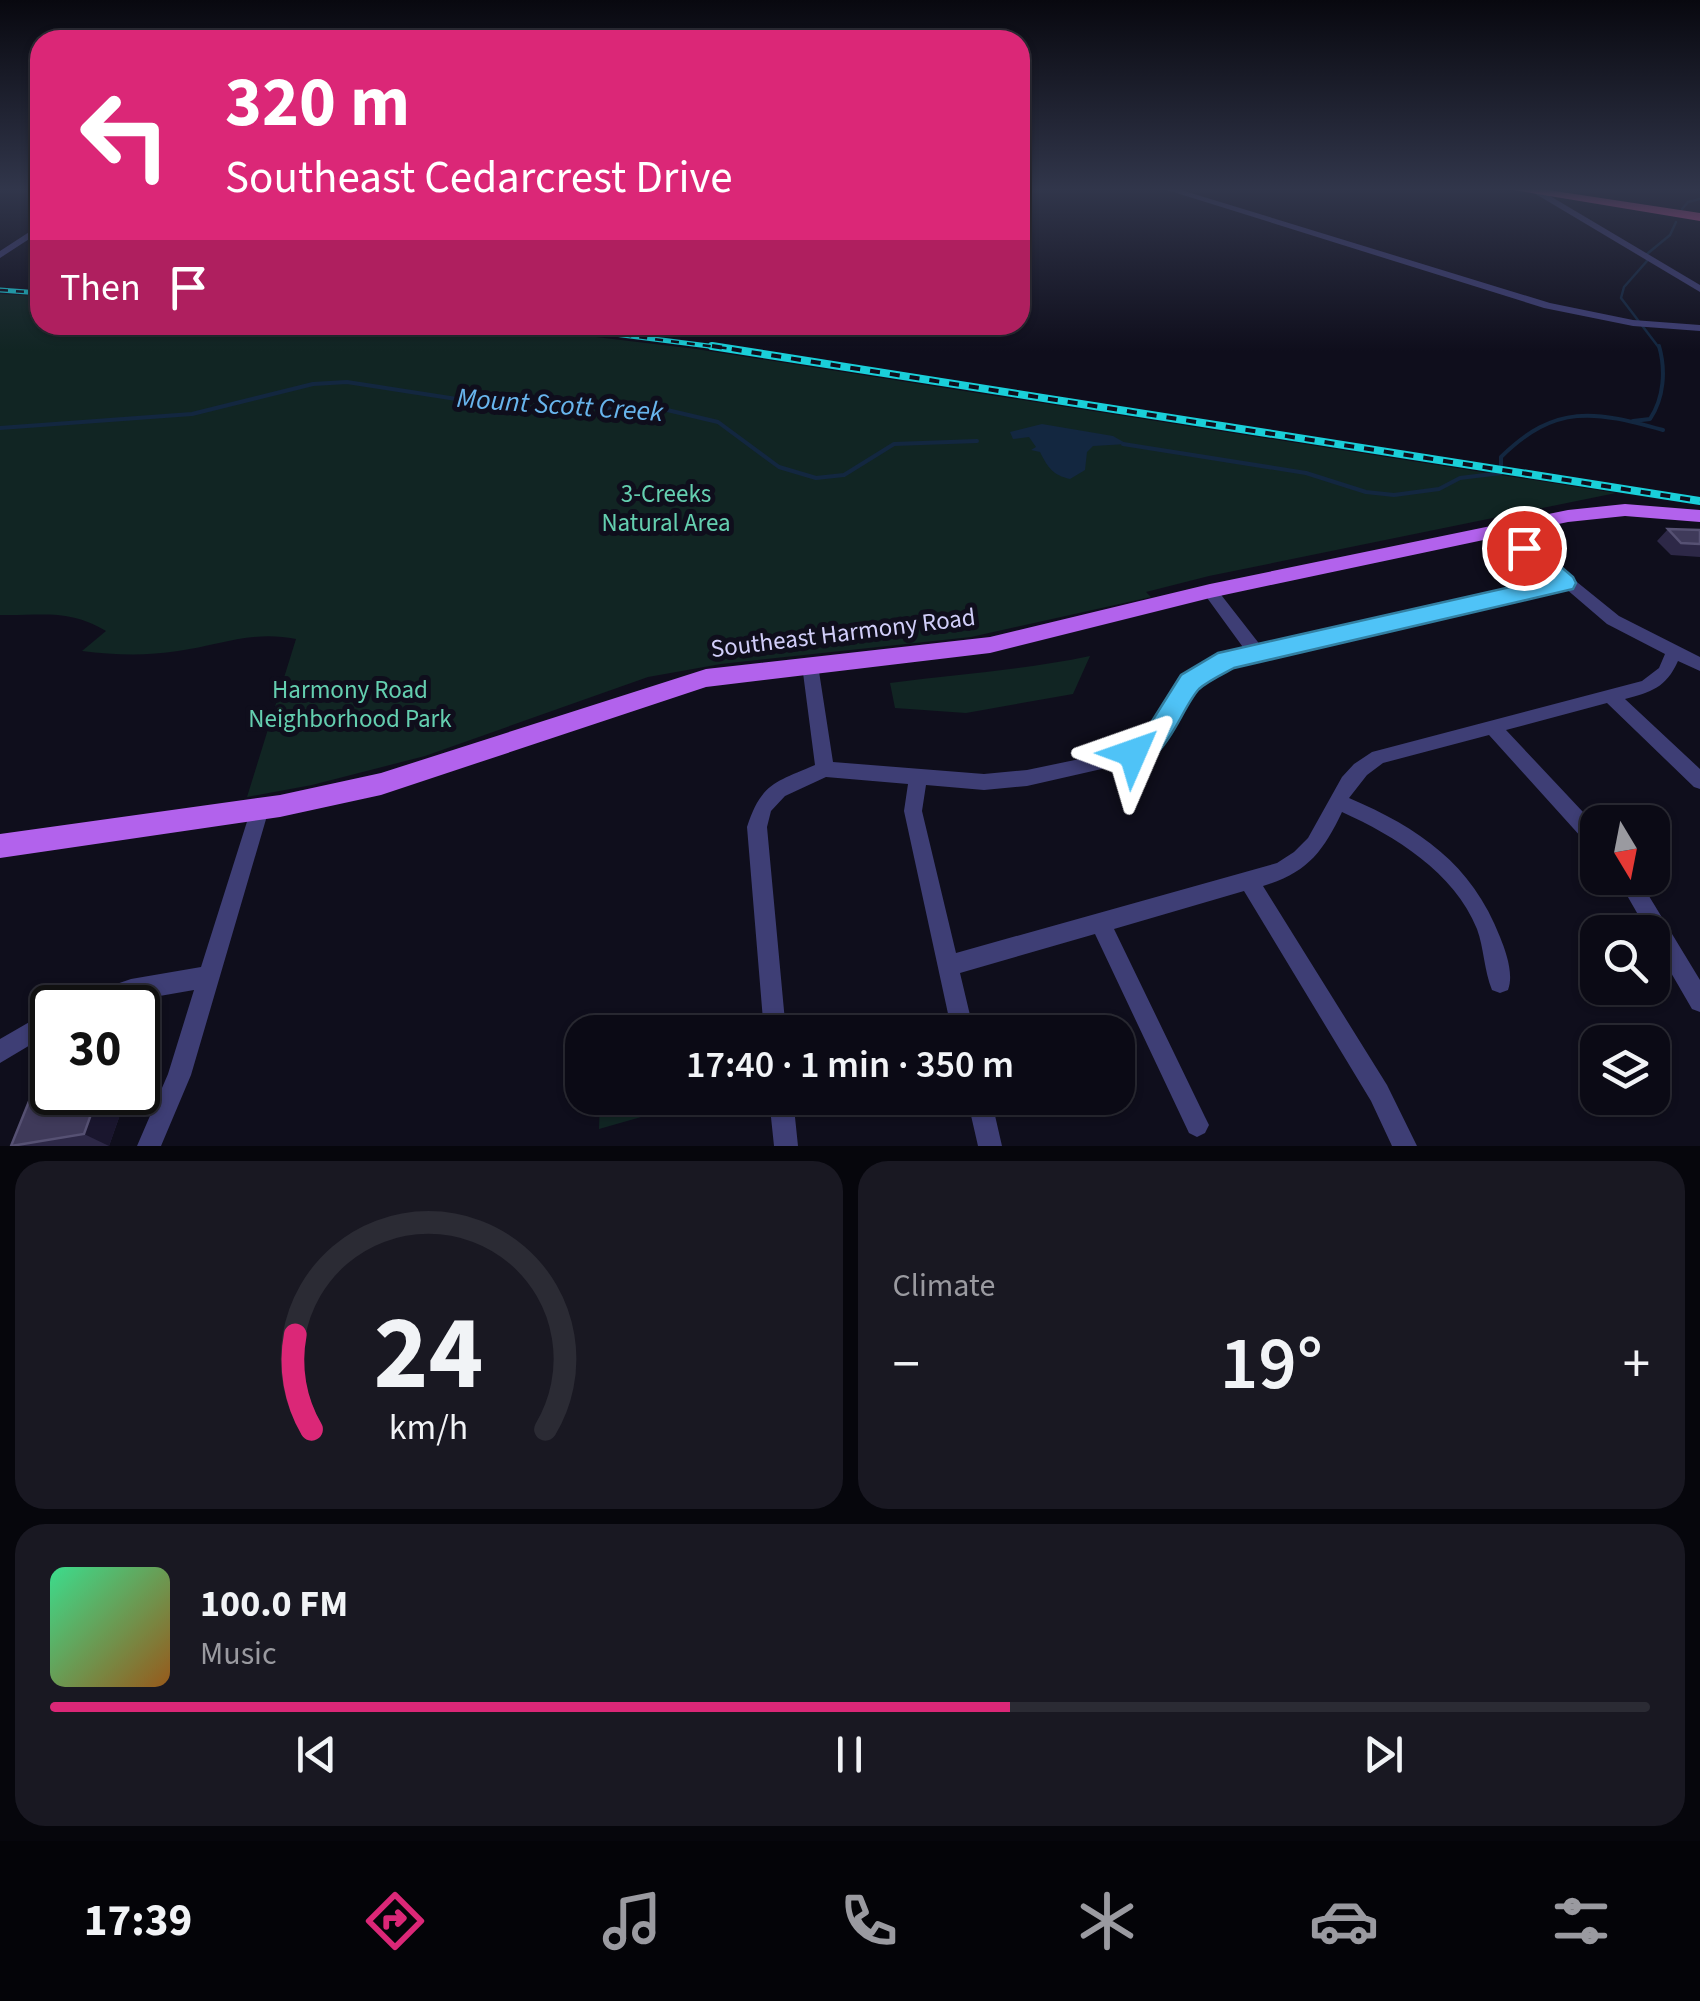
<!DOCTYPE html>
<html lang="en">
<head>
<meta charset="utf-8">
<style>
  body { margin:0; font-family:"Source Sans 3",sans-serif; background:#191822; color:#f1f3f6; height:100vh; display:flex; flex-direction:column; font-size:38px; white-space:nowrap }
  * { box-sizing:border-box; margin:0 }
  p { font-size:32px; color:#9a9aa0 }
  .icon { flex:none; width:55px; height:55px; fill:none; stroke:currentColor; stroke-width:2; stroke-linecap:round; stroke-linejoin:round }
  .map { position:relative; height:1146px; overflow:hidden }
  .side { display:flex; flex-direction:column; gap:15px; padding:15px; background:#06060c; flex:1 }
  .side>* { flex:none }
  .guide { position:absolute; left:30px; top:30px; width:1000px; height:305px; border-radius:30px; box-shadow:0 2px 8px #0004,0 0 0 2px #2b2b34; background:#db2777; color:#fff; overflow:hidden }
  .needle { width:65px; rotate:170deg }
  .controls { position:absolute; left:1580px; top:805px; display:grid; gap:20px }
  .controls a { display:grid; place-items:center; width:90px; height:90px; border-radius:20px; background:#0b0a15; box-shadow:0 2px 8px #0004,0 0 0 2px #2b2b34; font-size:50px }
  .speed { position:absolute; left:30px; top:985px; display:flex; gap:20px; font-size:50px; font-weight:700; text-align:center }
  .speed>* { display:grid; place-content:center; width:130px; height:130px; border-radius:50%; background:#0b0a15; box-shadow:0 2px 8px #0004,0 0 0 2px #2b2b34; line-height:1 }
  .speed .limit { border:5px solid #111; border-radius:15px; background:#fff; color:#111 }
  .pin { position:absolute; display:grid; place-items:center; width:85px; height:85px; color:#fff; margin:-42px; border:5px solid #fff; border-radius:50%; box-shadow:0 2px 10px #0007 }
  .me { position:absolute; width:110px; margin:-55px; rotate:47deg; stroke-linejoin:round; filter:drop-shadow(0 0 8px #0008) }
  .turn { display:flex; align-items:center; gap:35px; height:210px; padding:0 30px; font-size:45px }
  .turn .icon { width:130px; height:130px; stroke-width:2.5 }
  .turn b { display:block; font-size:70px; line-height:85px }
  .then { display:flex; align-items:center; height:95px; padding:0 30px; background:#0003; gap:20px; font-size:38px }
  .big { font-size:75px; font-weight:600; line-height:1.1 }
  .side .card { flex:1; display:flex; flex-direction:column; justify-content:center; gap:15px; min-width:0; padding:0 35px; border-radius:30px; background:#191822 }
  .side .dial { align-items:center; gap:0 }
  .dial svg { height:260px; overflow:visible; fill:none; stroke:#2b2b34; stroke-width:7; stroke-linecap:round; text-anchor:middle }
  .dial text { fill:#f1f3f6; stroke:none }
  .song { display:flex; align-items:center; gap:30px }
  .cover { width:120px; height:120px; border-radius:15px; background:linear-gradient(135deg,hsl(150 70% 55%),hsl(30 70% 35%)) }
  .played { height:10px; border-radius:5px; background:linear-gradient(90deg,#db2777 60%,#2b2b34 60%) }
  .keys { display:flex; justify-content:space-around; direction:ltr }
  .heat { display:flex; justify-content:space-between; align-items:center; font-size:55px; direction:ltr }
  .side .tiles { flex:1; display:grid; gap:15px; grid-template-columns:1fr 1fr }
  .card:last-child { grid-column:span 2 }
  .trip { position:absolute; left:565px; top:1015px; width:570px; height:100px; border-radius:30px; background:#0b0a15; box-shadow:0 2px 8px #0004,0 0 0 2px #2b2b34; font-weight:600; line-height:100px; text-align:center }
  .menu { display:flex; height:160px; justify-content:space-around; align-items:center; background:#040408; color:#9a9aa0 }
  .menu .icon { width:70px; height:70px }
  .menu .current { color:#db2777 }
  .menu b { font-size:45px; color:#f1f3f6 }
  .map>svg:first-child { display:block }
  .green { fill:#112523 }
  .water { fill:#132740 }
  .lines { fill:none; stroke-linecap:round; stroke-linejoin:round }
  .stream-far1 { stroke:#132740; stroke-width:2.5 }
  .stream { stroke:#132740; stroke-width:4 }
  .minor { fill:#3e3e75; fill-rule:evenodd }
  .major { fill:#b262ec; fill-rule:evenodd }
  .highway { fill:#eb57a5; fill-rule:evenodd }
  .rail-far1-casing { stroke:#1acfd9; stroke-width:5 }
  .rail-casing { stroke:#1acfd9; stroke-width:8 }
  .rail-far1 { stroke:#0f0e1c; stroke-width:2.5; stroke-dasharray:8; stroke-linecap:butt }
  .rail { stroke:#0f0e1c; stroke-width:4; stroke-dasharray:10; stroke-linecap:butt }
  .wall { fill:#2d2847 }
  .shaded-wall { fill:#1a162e }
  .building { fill:#3f3a5a; stroke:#565173; stroke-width:2.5 }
  .route { fill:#4fc3f7; stroke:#337fa1; stroke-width:2.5 }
  .labels { text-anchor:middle; stroke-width:10; stroke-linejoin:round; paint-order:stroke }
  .park-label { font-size:25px; fill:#64cfb0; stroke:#0f0e1c }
  .street-label { font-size:25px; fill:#d1cef9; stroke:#0f0e1c }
  .water-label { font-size:28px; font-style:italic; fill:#68b5ed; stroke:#0f0e1c }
</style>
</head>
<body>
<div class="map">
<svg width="1700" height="1146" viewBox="0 0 1700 1146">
  <rect width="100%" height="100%" fill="#0f0e1c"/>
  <!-- green -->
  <path class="green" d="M0 294 40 296V325H470L538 330 696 349 1616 493 1209 576 1146 592 1151 597 971 637 721 664 648 677 425 756 312 785 247 797 296 639C253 630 220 645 178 651 146 656 114 655 82 651L106 631C68 608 40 616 0 615Z
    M1090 656 1073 694 966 713 895 708 890 683C957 674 1024 670 1090 656Z
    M600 1098H675L676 1107 599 1129Z"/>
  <!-- water -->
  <path class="water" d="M1042 424 1113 436 1127 444 1093 446 1087 452 1085 470 1070 479C1053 475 1048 468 1040 452L1031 450 1036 447 1029 437 1013 439 1010 432Z"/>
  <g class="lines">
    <!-- stream-far1 -->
    <path class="stream-far1" d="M1682 209 1688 202 1700 199
      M1660 349 1621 298 1624 287 1647 261V254L1670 235 1676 222"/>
    <!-- stream -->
    <path class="stream" d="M1633 421 1650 419C1664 398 1666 370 1659 346
      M0 428 192 414 313 384 347 382 508 407 663 409 718 422 779 467 816 478 844 475 894 444 977 441
      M1123 444 1306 473 1366 492 1394 495 1439 489 1460 478 1501 473V457C1556 403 1595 411 1663 430"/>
    <!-- minor -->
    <path class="minor" d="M1167 190H1181L1550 303 1633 320 1700 325V331L1633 326 1544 308Z
      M1529 190H1540L1700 285V292Z
      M40 225V232L0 258V251Z
      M1504 525 1509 527 1619 616 1700 657V671L1678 661C1666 688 1651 692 1625 699L1700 769V789L1694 787 1607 703 1506 730 1598 828V851L1591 848 1489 735 1383 763 1367 775 1349 798C1419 828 1472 864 1500 937 1506 952 1514 974 1508 990L1500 993 1492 990C1484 970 1484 948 1477 929 1454 872 1395 836 1342 812 1323 852 1307 873 1263 886L1387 1085 1417 1146H1392L1371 1101 1244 891 1114 929 1205 1117 1209 1125 1205 1133 1197 1137 1189 1133 1095 934 960 973 974 1032H952L904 811 908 784 826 777 785 796 771 811 767 827 786 1032H764L747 827C761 783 776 782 815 765L802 665 804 660 810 659 816 660 818 665 833 762 984 774 1027 770 1118 751 1152 729 1184 677 1221 656 1245 650 1205 595 1202 591 1205 587H1215L1261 646 1555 580 1499 533 1497 530ZM1565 588 1607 624 1665 654 1659 668 1642 681 1372 752 1354 764 1342 777 1308 838 1294 852 1277 863 956 953 922 811 926 785 984 790 1027 786 1128 763 1164 739 1196 687 1231 665Z
      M260 801 267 803 269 809 191 1075 161 1146H137L168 1074 194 990 131 1001 112 1008H67L70 1000 131 979 201 967 251 809 253 803Z
      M1617 878H1638L1700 980V1012L1692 1009 1652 940V932H1648Z
      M52 1009V1032L0 1063V1039Z
      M769 1098H793L798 1146H774Z
      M967 1098H991L1002 1146H978Z"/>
    <!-- major -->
    <path class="major" d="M1625 504 1700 510V522L1625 516 1568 522 1210 598 990 653 706 687 381 795 280 817 0 858V834L280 795 381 773 706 669 990 637 1210 584 1568 510Z"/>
    <!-- highway -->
    <path class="highway" d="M1514 190H1548L1700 213V221Z"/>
    <!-- rail-far1 casing -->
    <g class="rail-far1-casing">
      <path id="rail-far1" d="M0 290 40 293
        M544 325 732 349"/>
    </g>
    <!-- rail casing -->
    <g class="rail-casing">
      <path id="rail" d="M712 346 1700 501"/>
    </g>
    <!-- rail-far1 -->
    <use href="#rail-far1" class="rail-far1"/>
    <!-- rail -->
    <use href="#rail" class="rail"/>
  </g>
  <!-- wall -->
  <path class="wall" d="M1668 529 1700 530V557L1671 555 1657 541Z
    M128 1092 109 1146H11Z"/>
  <!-- shaded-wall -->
  <path class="shaded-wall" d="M99 1092H128L109 1146 84 1134Z"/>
  <!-- building -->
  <path class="building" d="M1668 529 1700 530V544L1681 543Z
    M52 1072V1092H99L84 1134 11 1146 40 1074Z"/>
  <!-- sky -->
  <linearGradient id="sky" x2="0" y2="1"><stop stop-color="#08080f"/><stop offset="0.54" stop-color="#31364b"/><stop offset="1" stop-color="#31364b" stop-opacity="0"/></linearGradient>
  <rect width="1700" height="351" fill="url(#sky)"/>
  <!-- route -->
  <path class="route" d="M1524 540 1532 542 1573 577 1576 583 1573 589 1234 668C1223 674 1208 681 1199 689 1179 710 1164 775 1123 761L1119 753 1123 745 1149 726 1181 675 1218 653 1546 579 1513 548Z"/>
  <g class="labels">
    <!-- park labels -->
    <g class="park-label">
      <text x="666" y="502">3-Creeks<tspan x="666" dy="29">Natural Area</tspan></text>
      <text x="350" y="698">Harmony Road<tspan x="350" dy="29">Neighborhood Park</tspan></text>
    </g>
    <!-- street labels -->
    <g class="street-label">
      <text transform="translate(843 632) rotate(-7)" y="9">Southeast Harmony Road</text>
    </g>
    <!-- water labels -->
    <g class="water-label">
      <text transform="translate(560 404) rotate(4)" y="10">Mount Scott Creek</text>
    </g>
  </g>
</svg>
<div class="controls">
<a><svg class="needle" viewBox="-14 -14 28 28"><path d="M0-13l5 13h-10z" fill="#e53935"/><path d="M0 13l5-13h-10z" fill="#9a9aa0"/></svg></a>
<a><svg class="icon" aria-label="search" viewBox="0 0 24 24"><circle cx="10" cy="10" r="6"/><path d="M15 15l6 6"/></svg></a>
<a><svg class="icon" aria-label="layers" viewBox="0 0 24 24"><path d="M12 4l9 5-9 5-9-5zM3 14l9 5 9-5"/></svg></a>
</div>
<div class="speed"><div class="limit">30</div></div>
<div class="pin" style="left:1524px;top:548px;background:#d93025"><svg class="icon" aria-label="arrive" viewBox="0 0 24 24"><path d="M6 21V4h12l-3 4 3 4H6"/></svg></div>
<svg class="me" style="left:1133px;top:753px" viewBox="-20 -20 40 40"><path d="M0-17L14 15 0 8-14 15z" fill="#4fc3f7" stroke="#fff" stroke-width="4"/></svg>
<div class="trip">17:40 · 1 min · 350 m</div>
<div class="guide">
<div class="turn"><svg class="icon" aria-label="left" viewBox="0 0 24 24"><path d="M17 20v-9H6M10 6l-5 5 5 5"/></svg><div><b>320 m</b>Southeast Cedarcrest Drive</div></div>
<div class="then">Then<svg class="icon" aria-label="arrive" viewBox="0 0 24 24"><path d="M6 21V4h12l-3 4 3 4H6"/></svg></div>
</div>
</div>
<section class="side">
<div class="tiles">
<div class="card dial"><svg viewBox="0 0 100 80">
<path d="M14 69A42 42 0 1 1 86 69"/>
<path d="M14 69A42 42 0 0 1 9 40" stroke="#db2777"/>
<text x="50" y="56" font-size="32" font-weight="700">24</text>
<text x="50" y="72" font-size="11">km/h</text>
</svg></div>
<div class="card"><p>Climate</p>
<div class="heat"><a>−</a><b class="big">19°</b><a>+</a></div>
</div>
<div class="card">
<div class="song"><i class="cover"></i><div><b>100.0 FM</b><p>Music</p></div></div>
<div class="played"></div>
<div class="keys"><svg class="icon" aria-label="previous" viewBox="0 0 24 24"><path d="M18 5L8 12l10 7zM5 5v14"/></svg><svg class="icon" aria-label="pause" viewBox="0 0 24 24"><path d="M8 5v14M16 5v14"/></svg><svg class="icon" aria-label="next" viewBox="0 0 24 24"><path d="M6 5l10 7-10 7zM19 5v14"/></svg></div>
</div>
</div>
</section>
<nav class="menu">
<b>17:39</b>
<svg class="icon current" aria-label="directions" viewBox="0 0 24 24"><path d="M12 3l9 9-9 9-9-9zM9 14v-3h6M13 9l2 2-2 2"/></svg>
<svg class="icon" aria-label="music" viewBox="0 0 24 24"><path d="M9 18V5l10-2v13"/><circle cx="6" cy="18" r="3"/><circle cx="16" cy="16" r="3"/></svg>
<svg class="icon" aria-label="phone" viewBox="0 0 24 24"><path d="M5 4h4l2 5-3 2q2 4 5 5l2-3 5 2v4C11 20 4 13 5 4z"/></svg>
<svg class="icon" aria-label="climate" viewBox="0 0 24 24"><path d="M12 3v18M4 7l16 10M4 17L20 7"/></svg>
<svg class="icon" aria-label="car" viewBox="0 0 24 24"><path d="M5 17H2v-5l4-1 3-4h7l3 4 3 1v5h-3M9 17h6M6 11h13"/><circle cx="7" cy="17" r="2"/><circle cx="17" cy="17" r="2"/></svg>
<svg class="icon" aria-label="filters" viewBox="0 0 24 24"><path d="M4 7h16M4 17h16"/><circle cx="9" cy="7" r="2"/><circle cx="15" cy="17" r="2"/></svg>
</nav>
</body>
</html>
